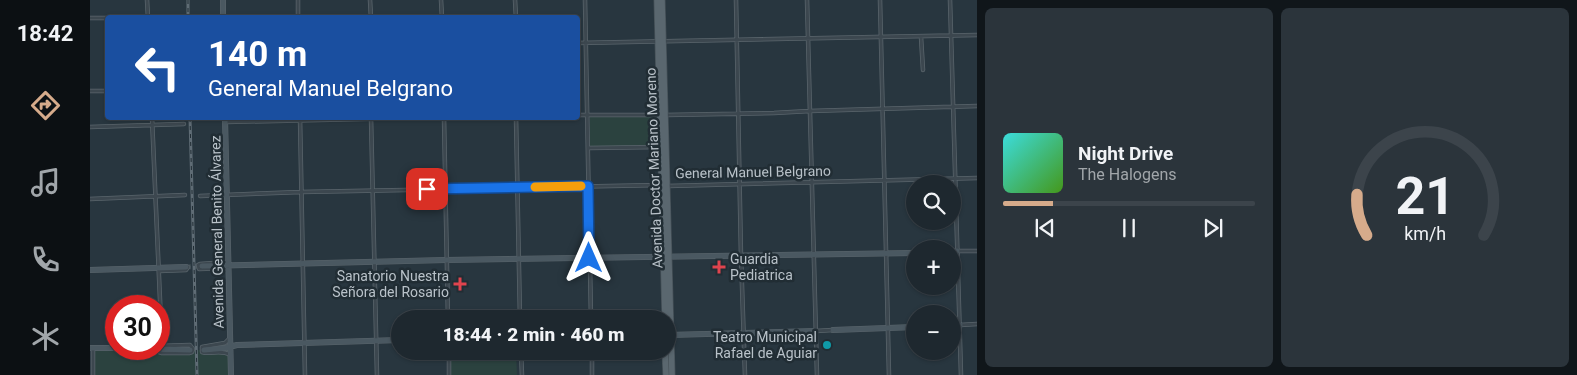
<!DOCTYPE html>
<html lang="es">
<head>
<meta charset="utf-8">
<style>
  body { margin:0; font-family:Roboto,sans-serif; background:#2b343b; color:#f1f3f6; height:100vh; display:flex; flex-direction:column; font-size:19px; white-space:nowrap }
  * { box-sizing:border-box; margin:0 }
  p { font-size:16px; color:#a1a6aa }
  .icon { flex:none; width:28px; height:28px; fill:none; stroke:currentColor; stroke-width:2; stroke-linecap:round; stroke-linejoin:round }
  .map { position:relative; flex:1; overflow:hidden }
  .details { display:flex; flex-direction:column; gap:8px; padding:8px; background:#10161a; width:600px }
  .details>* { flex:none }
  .top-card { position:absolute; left:15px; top:15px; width:475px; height:105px; border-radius:5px; box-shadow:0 1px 4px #0004,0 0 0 1px #3c444b; background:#1a4fa0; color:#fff; overflow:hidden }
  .controls { position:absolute; left:816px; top:175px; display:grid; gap:10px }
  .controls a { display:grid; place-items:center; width:55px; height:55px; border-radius:50%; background:#1e282f; box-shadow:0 1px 4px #0004,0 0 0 1px #3c444b; font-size:25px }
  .speed { position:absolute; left:15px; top:295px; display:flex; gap:10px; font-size:25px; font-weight:700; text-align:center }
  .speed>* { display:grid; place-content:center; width:65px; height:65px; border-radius:50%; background:#1e282f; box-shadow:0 1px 4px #0004,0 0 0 1px #3c444b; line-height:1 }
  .speed .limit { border:8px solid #d22; background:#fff; color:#111 }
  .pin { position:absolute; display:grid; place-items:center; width:42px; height:42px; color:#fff; margin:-21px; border-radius:10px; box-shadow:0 2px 8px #0006 }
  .me { position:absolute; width:55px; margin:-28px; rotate:0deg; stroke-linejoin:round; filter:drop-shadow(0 0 4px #0008) }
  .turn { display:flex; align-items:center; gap:18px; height:105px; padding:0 20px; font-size:22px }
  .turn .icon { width:65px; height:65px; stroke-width:2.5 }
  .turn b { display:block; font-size:35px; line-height:42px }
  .details .tile { flex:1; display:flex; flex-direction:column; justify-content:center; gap:8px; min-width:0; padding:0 18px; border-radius:8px; background:#2b343b }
  .details .dial { align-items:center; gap:0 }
  .dial svg { height:130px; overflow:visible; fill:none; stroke:#3c444b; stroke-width:7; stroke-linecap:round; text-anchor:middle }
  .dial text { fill:#f1f3f6; stroke:none }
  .song { display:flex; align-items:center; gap:15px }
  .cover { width:60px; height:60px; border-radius:8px; background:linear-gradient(135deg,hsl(180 70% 55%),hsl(100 70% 35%)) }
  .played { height:5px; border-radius:2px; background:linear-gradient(90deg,#d6ab8b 20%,#3c444b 20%) }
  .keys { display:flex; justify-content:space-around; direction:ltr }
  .details .tiles { flex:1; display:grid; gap:8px; grid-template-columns:repeat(2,1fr) }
  .trip { position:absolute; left:301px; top:310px; width:285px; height:50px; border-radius:25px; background:#1e282f; box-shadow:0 1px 4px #0004,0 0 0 1px #3c444b; font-weight:800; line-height:50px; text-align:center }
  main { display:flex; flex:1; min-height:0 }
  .tabs { display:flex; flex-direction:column; width:90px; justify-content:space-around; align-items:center; background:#0c1013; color:#a1a6aa }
  .tabs .icon { width:35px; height:35px }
  .tabs .current { color:#d6ab8b }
  .tabs b { font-size:22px; color:#f1f3f6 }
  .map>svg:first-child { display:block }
  .green { fill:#2b423f }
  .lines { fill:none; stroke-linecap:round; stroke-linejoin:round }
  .secondary-tunnel { stroke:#3e4b54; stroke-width:5; stroke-dasharray:5 2.5; stroke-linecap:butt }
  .street-casing { stroke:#5a656c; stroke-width:4.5 }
  .secondary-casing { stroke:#5a656c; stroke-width:6 }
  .primary-casing { stroke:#465158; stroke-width:7 }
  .street { stroke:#3c474f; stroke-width:3 }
  .secondary { stroke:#4a5861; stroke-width:5 }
  .primary { stroke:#5a676f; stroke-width:5.5 }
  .rail-casing { stroke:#5f6c75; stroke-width:3 }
  .rail { stroke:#212d34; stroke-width:1; stroke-dasharray:4; stroke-linecap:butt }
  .route-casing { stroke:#114b97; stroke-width:12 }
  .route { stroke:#1a73e8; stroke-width:9 }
  .slow { stroke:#f59e0b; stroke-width:9 }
  .health-dot { fill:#e0444e; stroke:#212d34; stroke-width:2 }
  .culture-dot { fill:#0f9aa8; stroke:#212d34; stroke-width:2 }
  .labels { text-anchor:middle; stroke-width:5; stroke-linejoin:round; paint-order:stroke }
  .street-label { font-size:14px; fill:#b9c2c9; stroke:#212d34 }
  .poi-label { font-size:14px; fill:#b9c2c9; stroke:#212d34; text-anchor:end }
</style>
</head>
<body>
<main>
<nav class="tabs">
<b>18:42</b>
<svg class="icon current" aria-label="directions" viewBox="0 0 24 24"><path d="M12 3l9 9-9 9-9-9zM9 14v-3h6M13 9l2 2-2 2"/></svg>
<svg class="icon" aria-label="music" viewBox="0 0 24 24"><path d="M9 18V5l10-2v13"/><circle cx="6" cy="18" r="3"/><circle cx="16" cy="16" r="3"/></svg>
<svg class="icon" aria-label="phone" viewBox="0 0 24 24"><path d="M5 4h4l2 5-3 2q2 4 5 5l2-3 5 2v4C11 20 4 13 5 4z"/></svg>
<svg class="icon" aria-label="climate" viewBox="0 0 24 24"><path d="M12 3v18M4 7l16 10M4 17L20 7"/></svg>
</nav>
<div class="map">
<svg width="887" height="375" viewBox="0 0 887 375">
  <rect width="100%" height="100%" fill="#28363f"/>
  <!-- green -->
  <path class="green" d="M500 117H568V146H500Z
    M141 346V375H3V348L114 350Z
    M361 351H426L427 375H361Z"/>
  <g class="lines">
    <!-- secondary-tunnel -->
    <path class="secondary-tunnel" d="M96 267 112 266"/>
    <!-- street casing -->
    <g class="street-casing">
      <path id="street" d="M57 0 58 18
        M280 0 281 18
        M351 0 352 18
        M425 0 426 18
        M495 0 501 319
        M646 0 651 256 655 375
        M717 0 727 375
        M790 0 799 375
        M860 0 871 375
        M0 18H18
        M208 18V0
        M831 37 833 70
        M488 43 887 35
        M0 91H18
        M488 115H569
        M576 115 684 113 720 111 887 106
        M62 118 72 345
        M210 118 215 375
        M281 118 287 375
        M354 118 358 319
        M426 118 430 319
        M136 122 317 118
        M0 127 94 124
        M498 148 570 147
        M578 186 887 178
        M110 196 211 192 571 185
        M0 199 95 195
        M867 251H887
        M138 268 109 269 108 265 110 264 138 262
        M69 271 96 270 98 267
        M870 325 887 324
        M726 331 743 330
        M139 339 135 343 112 347V352C121 355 131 349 140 355
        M3 348V375
        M60 349 72 353H99L102 352 103 349 100 345 69 346
        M359 351V375
        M431 351 432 375
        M502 351V375"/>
    </g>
    <!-- secondary casing -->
    <g class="secondary-casing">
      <path id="secondary" d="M133 0V18
        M135 118 141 375
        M862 252 867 251
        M112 266 356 260 825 253
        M0 270 96 267
        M862 325H870
        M743 330 825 327
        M578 335 726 331
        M0 348H26
        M69 349 100 350
        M114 350 135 348 147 345 310 340"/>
    </g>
    <!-- primary casing -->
    <g class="primary-casing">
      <path id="primary" d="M567 0 575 319
        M572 0 582 375
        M575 351 576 375"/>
    </g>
    <!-- street -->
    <use href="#street" class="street"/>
    <!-- secondary -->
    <use href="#secondary" class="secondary"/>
    <!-- primary -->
    <use href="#primary" class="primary"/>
    <!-- rail casing -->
    <g class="rail-casing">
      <path id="rail" d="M98 0V18
        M100 118 107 375"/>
    </g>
    <!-- rail -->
    <use href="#rail" class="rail"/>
  </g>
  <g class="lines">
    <!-- route casing -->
    <g class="route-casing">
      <path id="route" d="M337 189 498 186 499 258"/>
    </g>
    <!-- route -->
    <use href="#route" class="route"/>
    <!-- slow -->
    <path class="slow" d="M445 187 491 186"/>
  </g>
  <!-- markers -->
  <g class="health-dot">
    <path d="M626.5 259.5h5v5h5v5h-5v5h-5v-5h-5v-5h5z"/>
    <path d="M367.5 276.5h5v5h5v5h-5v5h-5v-5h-5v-5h5z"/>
  </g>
  <circle class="culture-dot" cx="737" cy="345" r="5"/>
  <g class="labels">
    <!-- street labels -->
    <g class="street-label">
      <text transform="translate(564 168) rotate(-92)" y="5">Avenida Doctor Mariano Moreno</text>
      <text transform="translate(663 172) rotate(-1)" y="5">General Manuel Belgrano</text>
      <text transform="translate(127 232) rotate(-91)" y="5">Avenida General Benito Álvarez</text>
    </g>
    <!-- poi labels -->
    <g class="poi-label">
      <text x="640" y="264" text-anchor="start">Guardia<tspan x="640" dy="16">Pediatrica</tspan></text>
      <text x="359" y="281">Sanatorio Nuestra<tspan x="359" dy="16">Señora del Rosario</tspan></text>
      <text x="727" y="342">Teatro Municipal<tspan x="727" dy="16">Rafael de Aguiar</tspan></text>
    </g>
  </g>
</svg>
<div class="controls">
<a><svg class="icon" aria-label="search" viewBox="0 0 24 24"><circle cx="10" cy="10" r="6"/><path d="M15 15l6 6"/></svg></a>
<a>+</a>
<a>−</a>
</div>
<div class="speed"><div class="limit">30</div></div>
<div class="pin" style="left:337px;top:189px;background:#d93025"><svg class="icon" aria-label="arrive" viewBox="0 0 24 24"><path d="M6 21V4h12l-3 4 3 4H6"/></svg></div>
<svg class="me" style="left:499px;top:258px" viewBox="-20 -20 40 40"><path d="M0-17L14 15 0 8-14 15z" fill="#1a73e8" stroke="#fff" stroke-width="4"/></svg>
<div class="trip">18:44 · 2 min · 460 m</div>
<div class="top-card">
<div class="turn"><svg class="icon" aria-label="left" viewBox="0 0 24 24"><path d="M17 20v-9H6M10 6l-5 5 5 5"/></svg><div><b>140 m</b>General Manuel Belgrano</div></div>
</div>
</div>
<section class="details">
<div class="tiles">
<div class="tile">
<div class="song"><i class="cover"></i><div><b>Night Drive</b><p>The Halogens</p></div></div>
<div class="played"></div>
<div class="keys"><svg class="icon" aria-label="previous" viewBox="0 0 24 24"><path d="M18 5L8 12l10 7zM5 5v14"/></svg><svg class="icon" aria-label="pause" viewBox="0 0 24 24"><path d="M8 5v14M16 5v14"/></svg><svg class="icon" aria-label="next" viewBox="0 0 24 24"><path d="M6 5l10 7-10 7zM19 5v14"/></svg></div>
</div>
<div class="tile dial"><svg viewBox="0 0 100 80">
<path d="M14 69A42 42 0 1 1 86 69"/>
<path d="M14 69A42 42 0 0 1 8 44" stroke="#d6ab8b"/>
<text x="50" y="56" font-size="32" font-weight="700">21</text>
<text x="50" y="72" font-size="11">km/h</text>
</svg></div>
</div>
</section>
</main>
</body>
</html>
